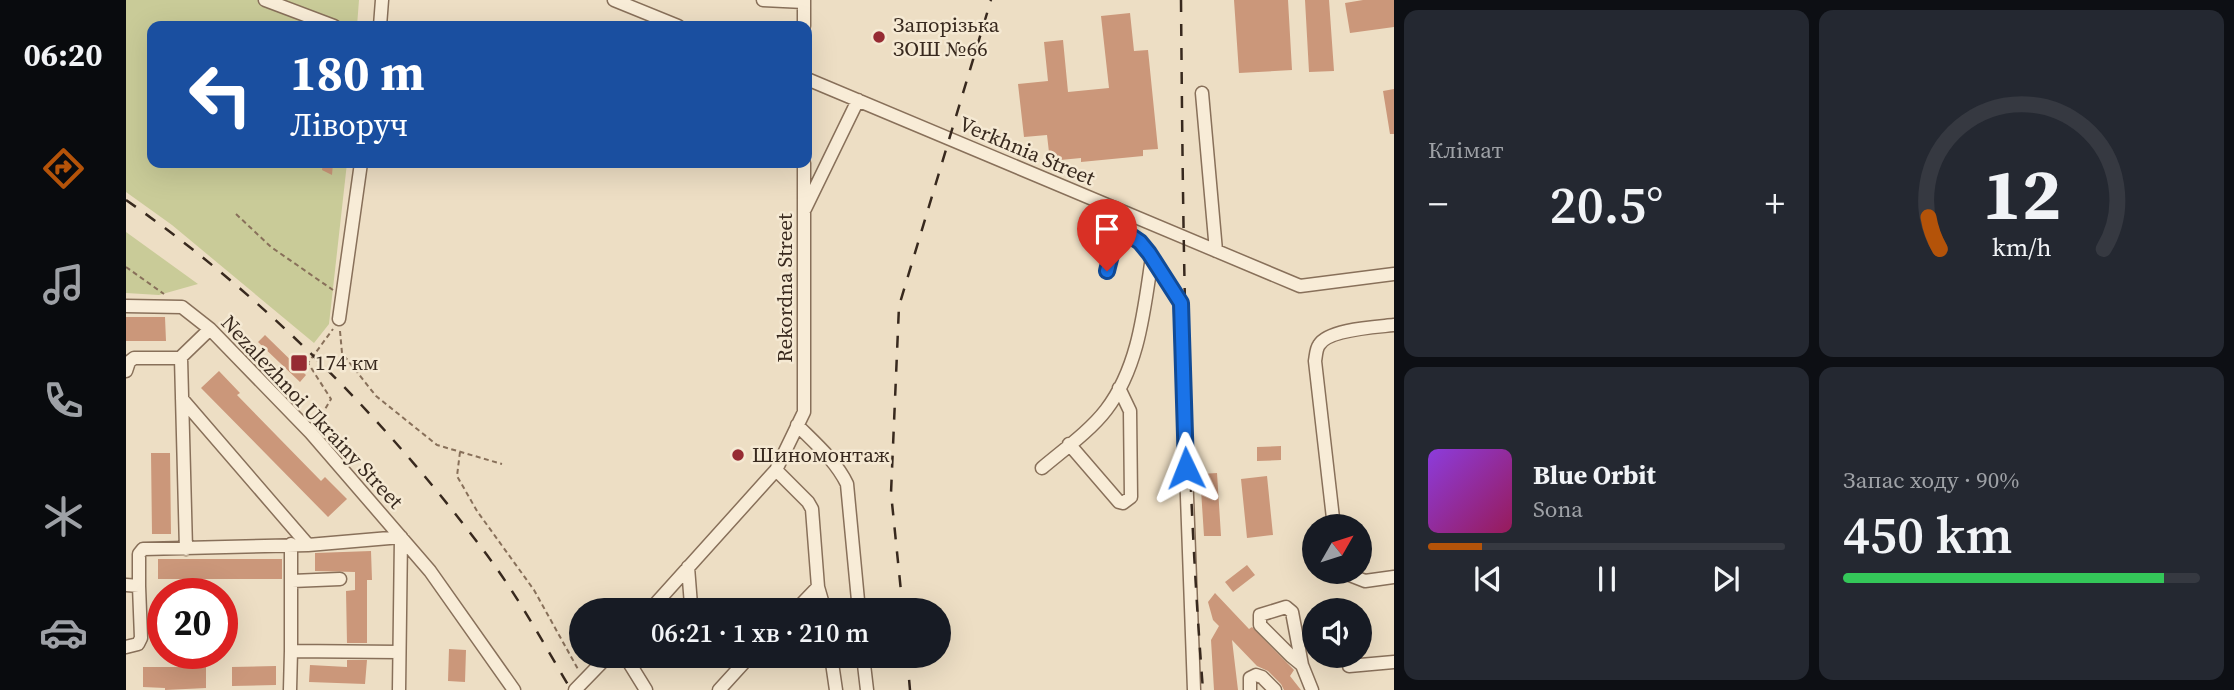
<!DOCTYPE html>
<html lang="uk">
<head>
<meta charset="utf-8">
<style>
  body { margin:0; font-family:"Source Serif 4",serif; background:#242831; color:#f1f3f6; height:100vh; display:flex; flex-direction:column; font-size:26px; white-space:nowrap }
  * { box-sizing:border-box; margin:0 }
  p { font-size:23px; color:#9ea1a6 }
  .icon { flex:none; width:38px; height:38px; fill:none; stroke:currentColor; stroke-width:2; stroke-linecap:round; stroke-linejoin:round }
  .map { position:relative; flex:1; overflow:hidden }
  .details { display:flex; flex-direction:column; gap:10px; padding:10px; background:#0d0f14; width:840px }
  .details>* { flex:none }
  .banner { position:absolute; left:21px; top:21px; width:665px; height:147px; border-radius:14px; box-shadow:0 7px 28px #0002; background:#1a4fa0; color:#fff; overflow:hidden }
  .needle { width:46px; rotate:51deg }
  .fabs { position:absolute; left:1176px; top:514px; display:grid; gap:14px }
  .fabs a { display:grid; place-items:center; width:70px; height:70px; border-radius:50%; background:#171b24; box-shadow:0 7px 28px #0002; font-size:35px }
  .speed { position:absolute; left:21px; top:578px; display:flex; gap:14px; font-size:35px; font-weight:700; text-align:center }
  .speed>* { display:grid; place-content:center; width:91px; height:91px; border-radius:50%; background:#171b24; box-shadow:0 7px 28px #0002; line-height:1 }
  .speed .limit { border:10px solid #d22; background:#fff; color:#111 }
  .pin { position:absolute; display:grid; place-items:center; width:60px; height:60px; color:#fff; margin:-72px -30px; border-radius:50% 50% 50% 0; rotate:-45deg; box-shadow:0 0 7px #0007 }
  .pin .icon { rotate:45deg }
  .me { position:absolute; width:77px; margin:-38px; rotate:358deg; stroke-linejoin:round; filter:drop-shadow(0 0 5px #0008) }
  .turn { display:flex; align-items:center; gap:24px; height:147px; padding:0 28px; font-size:32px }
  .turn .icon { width:91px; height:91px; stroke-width:2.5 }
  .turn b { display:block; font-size:49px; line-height:60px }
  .big { font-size:52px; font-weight:600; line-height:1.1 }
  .details .widget { flex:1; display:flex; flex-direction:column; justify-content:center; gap:10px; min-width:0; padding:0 24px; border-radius:14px; background:#242831 }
  .details .dial { align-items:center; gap:0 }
  .dial svg { height:182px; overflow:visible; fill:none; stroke:#363941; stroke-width:7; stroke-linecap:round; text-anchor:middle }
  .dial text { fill:#f1f3f6; stroke:none }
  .song { display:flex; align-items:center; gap:21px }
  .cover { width:84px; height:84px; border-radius:10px; background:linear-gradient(135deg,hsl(270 70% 55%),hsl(330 70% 35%)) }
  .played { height:7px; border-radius:4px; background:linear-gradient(90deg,#b45309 15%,#363941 15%) }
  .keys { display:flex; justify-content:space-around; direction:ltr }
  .heat { display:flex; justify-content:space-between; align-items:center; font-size:38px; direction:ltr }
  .charge { height:10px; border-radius:5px; background:linear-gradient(90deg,#34c759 90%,#363941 0) }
  .details .tiles { flex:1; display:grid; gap:10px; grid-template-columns:repeat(2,1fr) }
  .trip { position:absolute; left:443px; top:598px; width:382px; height:70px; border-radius:35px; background:#171b24; box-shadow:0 7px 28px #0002; font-weight:600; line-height:70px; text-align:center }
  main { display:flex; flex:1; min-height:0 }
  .menu { display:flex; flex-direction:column; width:126px; justify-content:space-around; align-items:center; background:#090b0e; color:#9ea1a6 }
  .menu .icon { width:49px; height:49px }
  .menu .on { color:#b45309 }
  .menu b { font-size:32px; color:#f1f3f6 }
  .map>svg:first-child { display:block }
  .green { fill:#c9cb98 }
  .building { fill:#cb977a }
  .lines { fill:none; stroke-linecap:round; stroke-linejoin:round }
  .minor-casing { stroke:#88705a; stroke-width:15 }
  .path { stroke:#88705a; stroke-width:2; stroke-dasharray:5 3.5; stroke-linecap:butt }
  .minor { stroke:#f8ecd7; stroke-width:12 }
  .rail { stroke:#38291e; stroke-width:2.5; stroke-dasharray:12 12; stroke-linecap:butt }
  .route-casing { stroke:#114b97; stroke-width:18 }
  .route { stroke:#1a73e8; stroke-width:12 }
  .poi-dot { fill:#962b33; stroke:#f5e9d3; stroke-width:2.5 }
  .labels { text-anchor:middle; stroke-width:5; stroke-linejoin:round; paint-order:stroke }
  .poi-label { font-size:21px; fill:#38291e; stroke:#f5e9d3; text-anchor:start }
  .street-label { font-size:21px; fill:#38291e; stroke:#f5e9d3 }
</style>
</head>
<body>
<main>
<nav class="menu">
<b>06:20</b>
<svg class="icon on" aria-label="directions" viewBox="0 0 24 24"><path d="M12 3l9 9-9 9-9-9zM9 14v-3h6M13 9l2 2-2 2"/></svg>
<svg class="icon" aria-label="music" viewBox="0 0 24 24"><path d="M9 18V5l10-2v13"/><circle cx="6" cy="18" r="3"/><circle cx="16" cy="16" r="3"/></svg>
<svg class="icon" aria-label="phone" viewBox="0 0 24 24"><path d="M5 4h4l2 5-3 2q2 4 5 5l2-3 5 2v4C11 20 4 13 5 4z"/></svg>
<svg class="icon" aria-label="climate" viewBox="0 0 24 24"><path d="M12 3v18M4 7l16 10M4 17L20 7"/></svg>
<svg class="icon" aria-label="car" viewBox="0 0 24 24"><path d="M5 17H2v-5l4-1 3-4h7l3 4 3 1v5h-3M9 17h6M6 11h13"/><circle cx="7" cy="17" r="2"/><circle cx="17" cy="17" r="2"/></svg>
</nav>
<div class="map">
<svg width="1268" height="690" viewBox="0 0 1268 690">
  <rect width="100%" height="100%" fill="#eddec4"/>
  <!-- green -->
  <path class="green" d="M0 0H233L231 26H26V163H221L203 324 188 343 46 225 0 192Z
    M0 232 72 284 33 295 0 293Z"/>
  <!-- building -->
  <path class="building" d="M1108 0H1162L1166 70 1113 73Z
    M1179 0H1203L1208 71 1183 72Z
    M1237 0H1268V27L1224 33 1219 3Z
    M1004 13 1008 51 1022 50 1032 149 1017 150V156L955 162V158L924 161 921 135 898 137 892 84 922 81 918 42 937 40 942 92 983 88 975 16Z
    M1268 89V134H1264L1257 91Z
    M197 163H207L206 175 196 170Z
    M0 317H39L40 341H0Z
    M139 335 180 375 174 382 132 342Z
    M93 371 114 393 111 395 195 481 199 477 221 499 202 517 75 388Z
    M1155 446V460L1131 461V447Z
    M25 453H44L45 534H26Z
    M1091 473 1095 536H1078L1074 474Z
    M1141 476 1147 535 1121 538 1115 479Z
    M245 551 246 580H241V643H221L220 591 229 590V572L189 571V553Z
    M32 559H156V579H32Z
    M1121 565 1129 575 1107 592 1099 582Z
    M1089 593 1123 629 1126 627 1168 670 1164 676 1175 690H1158L1155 684 1142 671 1131 666 1106 640 1112 690H1088L1085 640 1093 626 1087 620 1082 602Z
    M323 649 340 650 339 682 322 681Z
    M221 660H241L239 684 183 682 184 665 221 667Z
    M150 666V685L106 686V667Z
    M17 667H80V688L39 690V688L17 687Z"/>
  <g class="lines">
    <!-- minor casing -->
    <g class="minor-casing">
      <path id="minor" d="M139 0 208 26
        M488 0 552 26
        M637 0 678 2
        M254 26 256 0
        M678 26V0
        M681 79 1174 286 1268 274
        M1076 93 1090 251
        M679 209 732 100
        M992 227 1014 242 1023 253 1054 303 1068 690
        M981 271 993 222
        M0 306 56 307 84 329 117 363 185 433 304 571 388 690
        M213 319 235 163
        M55 358 60 549
        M0 371 3 362 8 358H54L84 329
        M56 399 182 545
        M671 425C689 443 710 461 721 484L733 611
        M943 444 993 502 997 503 1005 497 1004 411 993 388
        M916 468C936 451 964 431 980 410 1013 367 1018 310 1026 257
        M650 470 682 502 686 509 692 587 669 611
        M1208 527 1189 361C1190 356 1190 349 1193 345 1202 329 1251 327 1268 325
        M1216 572 1239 581 1268 577
        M166 581 214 579
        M0 585 13 586 15 638 12 644 0 647
        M13 586V554L17 549 182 545 275 537
        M692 587 699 611
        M523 611 650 470 678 412V163
        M560 611 565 605 562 567
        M165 651V544
        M499 656 520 690
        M705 656 710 690
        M737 656 741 690
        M1176 665 1165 656 1134 625V615L1160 607 1166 612 1176 665 1186 690
        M1223 666 1268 662
        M164 690 165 651 273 652
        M273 690 275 537
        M449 690 482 656
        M593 690 624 656
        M1124 690V678L1130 675 1136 677 1149 690"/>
    </g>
    <!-- path -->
    <path class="path" d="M110 214 145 247 207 290
      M0 267 38 294
      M214 331 216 353 250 396 311 445 376 464
      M191 423 205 399 182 363 207 329
      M334 452 331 476 351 511 408 590 453 671"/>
    <!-- minor -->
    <use href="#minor" class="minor"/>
    <!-- rail -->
    <path class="rail" d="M1055 0C1057 230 1059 461 1077 690
      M0 200C138 296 260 420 361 555 393 598 418 644 445 690
      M777 611 765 493 773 306 865 0
      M781 656 784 690"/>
  </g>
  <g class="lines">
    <!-- route casing -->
    <g class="route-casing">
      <path id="route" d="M981 271 992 227 1014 242 1023 253 1055 303 1060 468"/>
    </g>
    <!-- route -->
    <use href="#route" class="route"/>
  </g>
  <!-- markers -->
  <g class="poi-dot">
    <circle cx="753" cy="37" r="7"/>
    <rect x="164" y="354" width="18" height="18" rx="3.5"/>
    <circle cx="612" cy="455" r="7"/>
  </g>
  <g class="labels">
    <!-- poi labels -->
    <g class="poi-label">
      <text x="767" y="32">Запорізька<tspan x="767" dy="24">ЗОШ №66</tspan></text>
      <text x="189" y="370">174 км</text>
      <text x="626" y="462">Шиномонтаж</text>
    </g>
    <!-- street labels -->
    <g class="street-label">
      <text transform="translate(901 151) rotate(23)" y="7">Verkhnia Street</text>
      <text transform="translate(659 288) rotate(-90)" y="7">Rekordna Street</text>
      <text transform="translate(186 412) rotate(47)" y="7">Nezalezhnoi Ukrainy Street</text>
    </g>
  </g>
</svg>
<div class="fabs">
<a><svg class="needle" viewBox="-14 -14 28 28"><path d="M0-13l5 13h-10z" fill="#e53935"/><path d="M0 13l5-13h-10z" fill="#9ea1a6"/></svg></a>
<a><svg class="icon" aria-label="sound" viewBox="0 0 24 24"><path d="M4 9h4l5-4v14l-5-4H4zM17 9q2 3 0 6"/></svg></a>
</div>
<div class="speed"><div class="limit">20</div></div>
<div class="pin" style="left:981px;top:271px;background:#d93025"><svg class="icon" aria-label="arrive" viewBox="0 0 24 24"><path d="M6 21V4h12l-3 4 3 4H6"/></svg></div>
<svg class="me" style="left:1060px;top:468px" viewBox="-20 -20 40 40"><path d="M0-17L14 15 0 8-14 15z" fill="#1a73e8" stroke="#fff" stroke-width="4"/></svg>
<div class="trip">06:21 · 1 хв · 210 m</div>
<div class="banner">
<div class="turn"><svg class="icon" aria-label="left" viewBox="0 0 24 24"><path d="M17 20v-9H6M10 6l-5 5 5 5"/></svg><div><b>180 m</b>Ліворуч</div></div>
</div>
</div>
<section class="details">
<div class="tiles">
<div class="widget"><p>Клімат</p>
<div class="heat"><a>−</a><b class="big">20.5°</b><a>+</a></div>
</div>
<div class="widget dial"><svg viewBox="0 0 100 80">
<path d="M14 69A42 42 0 1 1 86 69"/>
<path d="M14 69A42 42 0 0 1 9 55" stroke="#b45309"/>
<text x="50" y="56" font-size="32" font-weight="700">12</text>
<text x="50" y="72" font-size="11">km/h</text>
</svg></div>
<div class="widget">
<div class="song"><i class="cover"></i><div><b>Blue Orbit</b><p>Sona</p></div></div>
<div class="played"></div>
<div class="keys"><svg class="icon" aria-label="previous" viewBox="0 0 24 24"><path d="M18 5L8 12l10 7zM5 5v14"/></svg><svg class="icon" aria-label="pause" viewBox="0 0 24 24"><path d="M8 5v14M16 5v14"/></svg><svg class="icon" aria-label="next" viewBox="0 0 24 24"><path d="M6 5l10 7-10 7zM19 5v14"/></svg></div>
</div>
<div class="widget"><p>Запас ходу · 90%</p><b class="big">450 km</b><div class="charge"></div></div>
</div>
</section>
</main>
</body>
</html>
